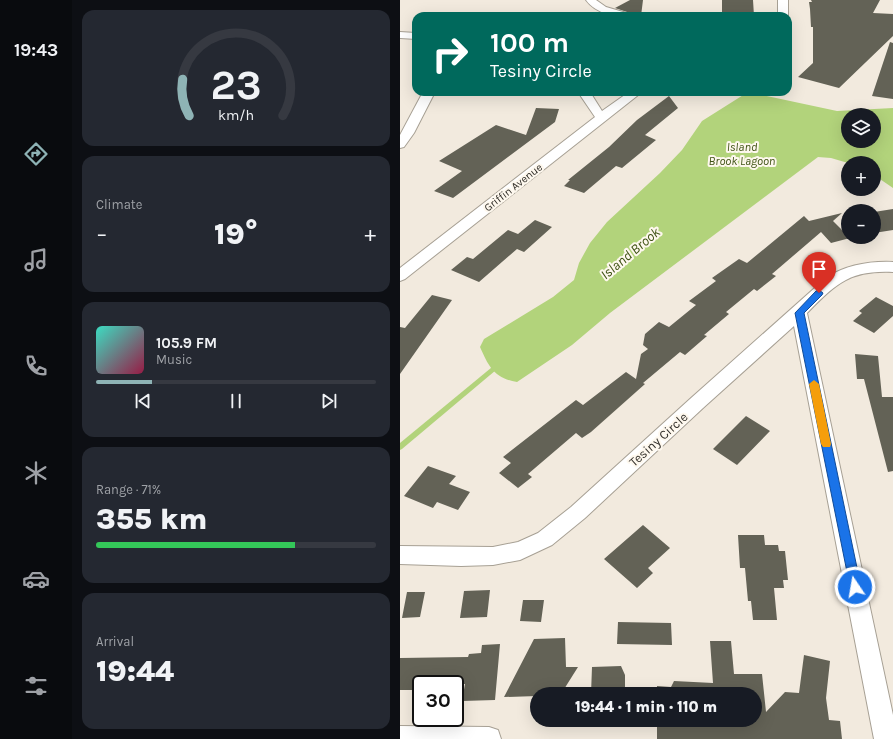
<!DOCTYPE html>
<html lang="en">
<head>
<meta charset="utf-8">
<style>
  body { margin:0; font-family:Karla,sans-serif; background:#242831; color:#f1f3f6; height:100vh; display:flex; flex-direction:column; font-size:15px; white-space:nowrap }
  * { box-sizing:border-box; margin:0 }
  p { font-size:13px; color:#9ea1a6 }
  .icon { flex:none; width:22px; height:22px; fill:none; stroke:currentColor; stroke-width:2; stroke-linecap:round; stroke-linejoin:round }
  .map { position:relative; flex:1; overflow:hidden }
  .sheet { display:flex; flex-direction:column; gap:10px; padding:10px; background:#0d0f14; width:328px }
  .sheet>* { flex:none }
  .guide { position:absolute; left:12px; top:12px; width:380px; height:84px; border-radius:12px; box-shadow:0 4px 16px #0002; background:#00695c; color:#fff; overflow:hidden }
  .controls { position:absolute; left:441px; top:108px; display:grid; gap:8px }
  .controls a { display:grid; place-items:center; width:40px; height:40px; border-radius:50%; background:#171b24; box-shadow:0 4px 16px #0002; font-size:20px }
  .speed { position:absolute; left:12px; top:675px; display:flex; gap:8px; font-size:20px; font-weight:700; text-align:center }
  .speed>* { display:grid; place-content:center; width:52px; height:52px; border-radius:50%; background:#171b24; box-shadow:0 4px 16px #0002; line-height:1 }
  .speed .limit { border:2px solid #111; border-radius:6px; background:#fff; color:#111 }
  .pin { position:absolute; display:grid; place-items:center; width:34px; height:34px; color:#fff; margin:-41px -17px; border-radius:50% 50% 50% 0; rotate:-45deg; box-shadow:0 0 4px #0007 }
  .pin .icon { rotate:45deg }
  .me { position:absolute; width:44px; margin:-22px; rotate:348deg; stroke-linejoin:round; filter:drop-shadow(0 0 3px #0008) }
  .turn { display:flex; align-items:center; gap:14px; height:84px; padding:0 12px; font-size:18px }
  .turn .icon { width:52px; height:52px; stroke-width:2.5 }
  .turn b { display:block; font-size:28px; line-height:34px }
  .big { font-size:30px; font-weight:800; line-height:1.1 }
  .sheet .card { flex:1; display:flex; flex-direction:column; justify-content:center; gap:6px; min-width:0; padding:0 14px; border-radius:12px; background:#242831 }
  .sheet .dial { align-items:center; gap:0 }
  .dial svg { height:104px; overflow:visible; fill:none; stroke:#363941; stroke-width:7; stroke-linecap:round; text-anchor:middle }
  .dial text { fill:#f1f3f6; stroke:none }
  .song { display:flex; align-items:center; gap:12px }
  .cover { width:48px; height:48px; border-radius:6px; background:linear-gradient(135deg,hsl(170 70% 55%),hsl(340 70% 35%)) }
  .played { height:4px; border-radius:2px; background:linear-gradient(90deg,#8eb3b5 20%,#363941 20%) }
  .keys { display:flex; justify-content:space-around; direction:ltr }
  .heat { display:flex; justify-content:space-between; align-items:center; font-size:22px; direction:ltr }
  .charge { height:6px; border-radius:3px; background:linear-gradient(90deg,#34c759 71%,#363941 0) }
  .trip { position:absolute; left:130px; top:687px; width:232px; height:40px; border-radius:20px; background:#171b24; box-shadow:0 4px 16px #0002; font-weight:800; line-height:40px; text-align:center }
  main { display:flex; flex:1; min-height:0 }
  .tab-bar { display:flex; flex-direction:column; width:72px; justify-content:space-around; align-items:center; background:#090b0e; color:#9ea1a6 }
  .tab-bar .icon { width:28px; height:28px }
  .tab-bar .on { color:#8eb3b5 }
  .tab-bar b { font-size:18px; color:#f1f3f6 }
  .map>svg:first-child { display:block }
  .water { fill:#b2d37b; fill-rule:evenodd }
  .lines { fill:none; stroke-linecap:round; stroke-linejoin:round }
  .stream { fill:#b2d37b; fill-rule:evenodd }
  .building { fill:#636256 }
  .minor-casing { stroke:#a7a094; stroke-width:2 }
  .minor { fill:#fff; fill-rule:evenodd }
  .route { fill:#1a73e8; stroke:#114b97 }
  .slow { fill:#f59e0b }
  .labels { text-anchor:middle; stroke-width:4; stroke-linejoin:round; paint-order:stroke }
  .far-street-label { font-size:11px; fill:#312e29; stroke:#fef8ee }
  .far-water-label { font-size:12px; font-style:italic; fill:#405416; stroke:#fef8ee }
  .street-label { font-size:13px; fill:#312e29; stroke:#fef8ee }
  .water-label { font-size:14px; font-style:italic; fill:#405416; stroke:#fef8ee }
</style>
</head>
<body>
<main>
<nav class="tab-bar">
<b>19:43</b>
<svg class="icon on" aria-label="directions" viewBox="0 0 24 24"><path d="M12 3l9 9-9 9-9-9zM9 14v-3h6M13 9l2 2-2 2"/></svg>
<svg class="icon" aria-label="music" viewBox="0 0 24 24"><path d="M9 18V5l10-2v13"/><circle cx="6" cy="18" r="3"/><circle cx="16" cy="16" r="3"/></svg>
<svg class="icon" aria-label="phone" viewBox="0 0 24 24"><path d="M5 4h4l2 5-3 2q2 4 5 5l2-3 5 2v4C11 20 4 13 5 4z"/></svg>
<svg class="icon" aria-label="climate" viewBox="0 0 24 24"><path d="M12 3v18M4 7l16 10M4 17L20 7"/></svg>
<svg class="icon" aria-label="car" viewBox="0 0 24 24"><path d="M5 17H2v-5l4-1 3-4h7l3 4 3 1v5h-3M9 17h6M6 11h13"/><circle cx="7" cy="17" r="2"/><circle cx="17" cy="17" r="2"/></svg>
<svg class="icon" aria-label="filters" viewBox="0 0 24 24"><path d="M4 7h16M4 17h16"/><circle cx="9" cy="7" r="2"/><circle cx="15" cy="17" r="2"/></svg>
</nav>
<section class="sheet">
<div class="card dial"><svg viewBox="0 0 100 80">
<path d="M14 69A42 42 0 1 1 86 69"/>
<path d="M14 69A42 42 0 0 1 9 41" stroke="#8eb3b5"/>
<text x="50" y="56" font-size="32" font-weight="700">23</text>
<text x="50" y="72" font-size="11">km/h</text>
</svg></div>
<div class="card"><p>Climate</p>
<div class="heat"><a>−</a><b class="big">19°</b><a>+</a></div>
</div>
<div class="card">
<div class="song"><i class="cover"></i><div><b>105.9 FM</b><p>Music</p></div></div>
<div class="played"></div>
<div class="keys"><svg class="icon" aria-label="previous" viewBox="0 0 24 24"><path d="M18 5L8 12l10 7zM5 5v14"/></svg><svg class="icon" aria-label="pause" viewBox="0 0 24 24"><path d="M8 5v14M16 5v14"/></svg><svg class="icon" aria-label="next" viewBox="0 0 24 24"><path d="M6 5l10 7-10 7zM19 5v14"/></svg></div>
</div>
<div class="card"><p>Range · 71%</p><b class="big">355 km</b><div class="charge"></div></div>
<div class="card"><p>Arrival</p><b class="big">19:44</b></div>
</section>
<div class="map">
<svg width="493" height="739" viewBox="0 0 493 739">
  <rect width="100%" height="100%" fill="#f2eade"/>
  <!-- water -->
  <path class="water" d="M348 92 437 111 493 108V188L474 175V163H448L431 158 418 157 210 313 172 345 117 382C94 378 89 367 80 347L84 339 153 297 174 280 179 263 190 243 207 222 260 173 282 150 302 121ZM448 115H474V141H448Z"/>
  <g class="lines">
    <!-- stream -->
    <path class="stream" d="M97 363H101L102 365 2 449 0 450V443Z"/>
  </g>
  <!-- building -->
  <path class="building" d="M230 0H243L241 16H234L230 13 215 8Z
    M322 0H353L354 16H322Z
    M411 0H480L473 13 493 14V36L439 88 398 77 413 63V27H411L410 9 409 2H412Z
    M490 42 493 43V99L472 96Z
    M269 96 278 108 245 135 256 140 222 168 216 166 184 193 164 186 170 180H168L209 147 237 120Z
    M136 108 159 109 155 122 53 198 34 191 62 171 39 161 96 125 126 135Z
    M493 209V230L474 233V212Z
    M442 213 433 221 450 238 431 243 421 232 372 274 376 276 357 291 354 289 326 312 329 314 304 335 307 336 285 355 280 352 243 383 245 384 191 432 182 438 176 433 128 474 132 477 118 488 99 473 111 463 103 457 176 400 183 405 226 372 236 379 241 354 248 349 243 345 245 334 259 322 269 327 296 305 289 301 316 281 312 278 339 259 347 263 404 216 409 221Z
    M135 220 152 227 124 252 117 249 79 282 51 270 67 257 73 259 108 230 118 234Z
    M32 295 52 300 0 374V327L5 328Z
    M476 297 493 306V316L474 333 453 321 462 313 459 311Z
    M455 354 478 356 482 397H493V471L488 472 464 379H457Z
    M346 416 370 431 337 465 313 449Z
    M28 466 56 476 49 484 70 492 58 510 37 502 33 508 4 496Z
    M243 525 270 548 248 568 253 573 237 588 204 559Z
    M338 535H364L365 545H378L379 551H385L388 580H383L384 588H374L377 620H353L351 601H348L345 568H340Z
    M90 590 87 617 60 618 64 591Z
    M7 592H25L20 617 2 618Z
    M123 600H144L141 622 120 621Z
    M218 622 271 623 272 645 217 644Z
    M165 638 166 667H178L161 694H137V696L104 697 134 639Z
    M310 641H331L334 674H362L366 712 385 692 399 693 404 655 430 661 426 698 429 720 440 721 442 739H257V720H355V694H257V686L271 687 274 681 313 683Z
    M100 644 95 700 62 701 65 684H21V690H0V658L68 657 69 654 81 653 82 645Z
    M221 666 225 675V694H191L192 667Z"/>
  <g class="lines">
    <!-- minor casing -->
    <g class="minor-casing">
      <path id="minor" d="M186 0H196L206 7 230 14 232 16C215 16 197 15 186 0Z
        M378 0H388V16H378Z
        M0 32 16 33V39L0 38Z
        M23 92H35L14 133 4 147 0 148V135Z
        M178 92H190L202 111 229 92H242L5 279 0 281V268L195 117Z
        M493 262V272C449 270 436 284 407 313L493 715V739H474L394 326 303 408 185 518 152 545 120 560 93 565 61 566 0 564V546L93 547 118 542 138 533 171 507 290 399 427 277C447 265 470 261 493 262Z
        M0 726 89 727 98 730 101 739H0Z"/>
    </g>
    <!-- minor -->
    <use href="#minor" class="minor"/>
  </g>
  <!-- route -->
  <path class="route" d="M419 290 423 293 422 295 404 313 461 587 459 590 455 592 451 590 450 587 395 313 416 291Z"/>
  <!-- slow -->
  <path class="slow" d="M414 380 419 384 431 444 430 447H423L421 444 409 384Z"/>
  <g class="labels">
    <!-- far-street labels -->
    <g class="far-street-label">
      <text transform="translate(113 187) rotate(-38)" y="4">Griffin Avenue</text>
    </g>
    <!-- far-water labels -->
    <g class="far-water-label">
      <text x="342" y="151">Island<tspan x="342" dy="14">Brook Lagoon</tspan></text>
    </g>
    <!-- street labels -->
    <g class="street-label">
      <text transform="translate(258 439) rotate(-42)" y="5">Tesiny Circle</text>
    </g>
    <!-- water labels -->
    <g class="water-label">
      <text transform="translate(230 253) rotate(-40)" y="5">Island Brook</text>
    </g>
  </g>
</svg>
<div class="controls">
<a><svg class="icon" aria-label="layers" viewBox="0 0 24 24"><path d="M12 4l9 5-9 5-9-5zM3 14l9 5 9-5"/></svg></a>
<a>+</a>
<a>−</a>
</div>
<div class="speed"><div class="limit">30</div></div>
<div class="pin" style="left:419px;top:293px;background:#d93025"><svg class="icon" aria-label="arrive" viewBox="0 0 24 24"><path d="M6 21V4h12l-3 4 3 4H6"/></svg></div>
<svg class="me" style="left:455px;top:587px" viewBox="-20 -20 40 40"><circle r="17" fill="#1a73e8" stroke="#fff" stroke-width="3"/><path d="M0-11L8 9 0 5-8 9z" fill="#fff"/></svg>
<div class="trip">19:44 · 1 min · 110 m</div>
<div class="guide">
<div class="turn"><svg class="icon" aria-label="right" viewBox="0 0 24 24"><path d="M7 20v-9h11M14 6l5 5-5 5"/></svg><div><b>100 m</b>Tesiny Circle</div></div>
</div>
</div>
</main>
</body>
</html>
